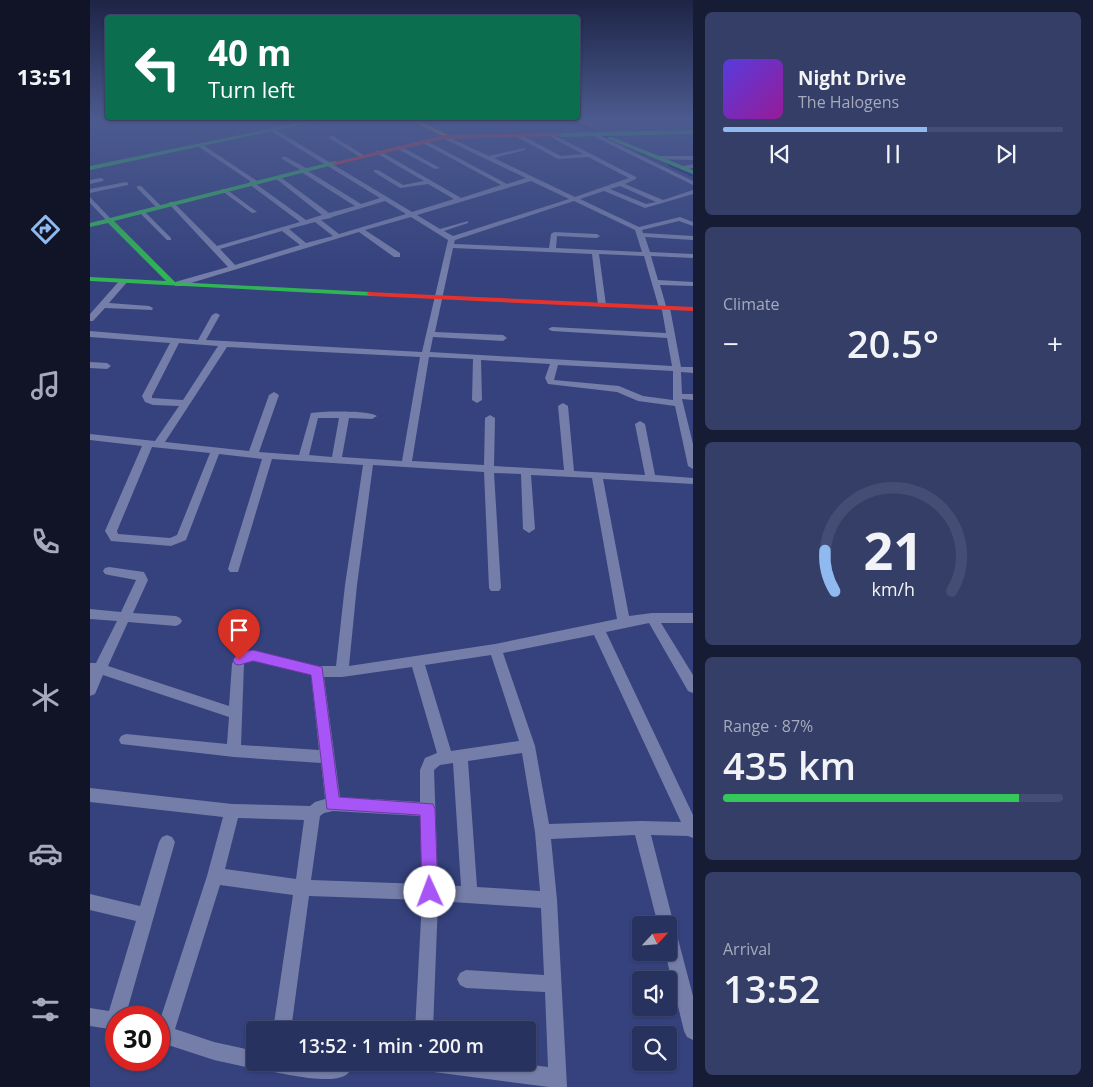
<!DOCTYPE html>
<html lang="en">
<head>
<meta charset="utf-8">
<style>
  body { margin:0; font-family:"Open Sans",sans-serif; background:#343e67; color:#f1f3f6; height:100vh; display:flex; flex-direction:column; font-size:19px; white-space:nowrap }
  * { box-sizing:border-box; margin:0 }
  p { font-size:16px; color:#a5aabc }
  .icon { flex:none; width:28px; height:28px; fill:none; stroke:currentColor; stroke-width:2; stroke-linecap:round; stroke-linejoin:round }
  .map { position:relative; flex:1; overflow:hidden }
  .panel { display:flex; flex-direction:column; gap:12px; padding:12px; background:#161c34; width:400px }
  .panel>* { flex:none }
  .guide { position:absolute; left:15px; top:15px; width:475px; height:105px; border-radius:5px; box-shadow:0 1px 4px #0004,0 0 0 1px #444d73; background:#0b6e4f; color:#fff; overflow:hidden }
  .needle { width:32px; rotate:64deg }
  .buttons { position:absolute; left:542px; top:916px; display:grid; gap:10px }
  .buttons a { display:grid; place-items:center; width:45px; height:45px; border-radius:5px; background:#28325e; box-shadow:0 1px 4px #0004,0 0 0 1px #444d73; font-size:25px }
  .speed { position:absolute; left:15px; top:1006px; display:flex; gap:10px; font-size:25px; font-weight:700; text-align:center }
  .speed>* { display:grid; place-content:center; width:65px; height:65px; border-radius:50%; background:#28325e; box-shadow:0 1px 4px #0004,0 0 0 1px #444d73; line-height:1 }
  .speed .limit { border:8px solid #d22; background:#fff; color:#111 }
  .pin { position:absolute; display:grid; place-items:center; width:42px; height:42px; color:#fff; margin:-51px -21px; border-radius:50% 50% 50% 0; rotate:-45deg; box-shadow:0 0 5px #0007 }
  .pin .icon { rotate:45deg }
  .me { position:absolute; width:55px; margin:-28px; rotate:358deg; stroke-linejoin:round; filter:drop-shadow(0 0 4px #0008) }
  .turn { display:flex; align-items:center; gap:18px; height:105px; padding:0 20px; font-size:22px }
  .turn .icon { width:65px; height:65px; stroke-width:2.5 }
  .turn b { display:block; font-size:35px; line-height:42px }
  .big { font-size:38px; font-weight:600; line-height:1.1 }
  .panel .card { flex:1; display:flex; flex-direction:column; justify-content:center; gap:8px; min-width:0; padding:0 18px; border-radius:8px; background:#343e67 }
  .panel .dial { align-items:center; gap:0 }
  .dial svg { height:130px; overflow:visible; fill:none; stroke:#444d73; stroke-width:7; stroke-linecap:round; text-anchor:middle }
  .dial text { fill:#f1f3f6; stroke:none }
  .song { display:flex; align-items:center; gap:15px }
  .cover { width:60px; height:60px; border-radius:8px; background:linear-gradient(135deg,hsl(250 70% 55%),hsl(300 70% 35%)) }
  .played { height:5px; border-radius:2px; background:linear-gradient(90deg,#90b9f0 60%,#444d73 60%) }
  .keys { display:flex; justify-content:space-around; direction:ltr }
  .heat { display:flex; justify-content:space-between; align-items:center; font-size:28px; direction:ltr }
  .charge { height:8px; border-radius:4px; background:linear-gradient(90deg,#34c759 87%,#444d73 0) }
  .trip { position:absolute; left:156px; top:1021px; width:290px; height:50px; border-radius:5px; background:#28325e; box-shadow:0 1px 4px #0004,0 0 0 1px #444d73; font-weight:600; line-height:50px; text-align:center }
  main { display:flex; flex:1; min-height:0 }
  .menu { display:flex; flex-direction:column; width:90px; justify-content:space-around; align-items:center; background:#101426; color:#a5aabc }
  .menu .icon { width:35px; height:35px }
  .menu .current { color:#90b9f0 }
  .menu b { font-size:22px; color:#f1f3f6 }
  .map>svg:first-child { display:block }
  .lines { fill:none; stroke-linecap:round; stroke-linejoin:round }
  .stream { stroke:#122478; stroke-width:2 }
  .street { fill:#757ea8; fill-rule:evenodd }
  .fast { fill:#30b455; fill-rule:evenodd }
  .slow { fill:#ff9f0a; fill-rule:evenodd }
  .jam { fill:#e5322d; fill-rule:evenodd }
  .route { fill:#a855f7; stroke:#6d37a1 }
</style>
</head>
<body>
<main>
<nav class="menu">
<b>13:51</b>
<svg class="icon current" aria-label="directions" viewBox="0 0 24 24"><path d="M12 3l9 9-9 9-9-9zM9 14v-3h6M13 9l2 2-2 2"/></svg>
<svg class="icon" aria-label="music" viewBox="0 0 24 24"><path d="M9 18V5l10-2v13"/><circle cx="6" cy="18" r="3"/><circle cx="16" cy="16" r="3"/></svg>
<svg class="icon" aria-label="phone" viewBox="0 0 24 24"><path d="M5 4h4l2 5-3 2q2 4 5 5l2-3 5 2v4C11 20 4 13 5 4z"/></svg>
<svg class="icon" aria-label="climate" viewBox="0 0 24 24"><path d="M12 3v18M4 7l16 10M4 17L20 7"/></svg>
<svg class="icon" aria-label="car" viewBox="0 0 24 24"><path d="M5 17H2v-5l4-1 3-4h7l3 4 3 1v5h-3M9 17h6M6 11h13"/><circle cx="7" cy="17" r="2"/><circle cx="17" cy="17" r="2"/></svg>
<svg class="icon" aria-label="filters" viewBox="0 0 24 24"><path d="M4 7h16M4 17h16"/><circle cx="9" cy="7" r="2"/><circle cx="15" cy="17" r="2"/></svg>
</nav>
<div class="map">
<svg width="603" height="1087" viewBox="0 0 603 1087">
  <rect width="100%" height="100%" fill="#35427d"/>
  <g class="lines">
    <!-- stream -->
    <path class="stream" d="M476 118 521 139
      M579 165 603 176"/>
    <!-- street -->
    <path class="street" d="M182 130H186L322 212 364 199 338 184 310 188 284 172V170H288L313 185 334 181 286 153V151H290L371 198 411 185 331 142V140H335L417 184 436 178 352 138 354 135 399 156 435 148V150L404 158 485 197 539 178 498 157 468 159 427 137V135H431L471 156 493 154 459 136 464 135 546 177V179L535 184 573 200 603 190V194L555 208 514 191 490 199 549 227 590 217 603 222V226L589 221 552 230 553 233 603 236V240L555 237 560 252 603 254V258L561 256 568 280 603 282V286L570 285 576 306 580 308 591 367H603V373L591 372 592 394H603V400L592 399 603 444V469L598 466 585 406 548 401 527 392 458 384 455 378 460 364 391 360 392 400 387 403 382 400 383 359 339 357 322 461 394 465 395 418 400 415 405 418 404 466 474 470 468 406 473 403 478 406 484 471 555 475 545 424 550 421 555 424 565 475 603 478V484L513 479 539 616 562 613H603V623H571L603 675V693L598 691 559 623 516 632 603 815V838L598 836 561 835 584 925 583 928 587 935 603 996V1040L597 1037 594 1031 575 952H579V925H568L545 835 461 839 467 900 477 1087H459L336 1071 329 1069 327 1062H417L458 1067 455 992 376 988 370 985 367 979 370 973 376 970 454 975 451 908 348 901 343 1030H325L332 900 219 896 201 1030H183L203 895 130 885 85 1029 124 1042 165 1051V1062H265C263 1067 260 1072 256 1075 240 1085 197 1074 178 1071L171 1067 165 1069 124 1060 69 1042V1023L117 876 133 817 0 802V788L142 804 220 806 225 802 235 799 231 763 144 757 31 744 29 740 31 736 36 734 137 744 139 717 13 675 5 694 0 696V663H6L27 621 0 619V609L31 612 46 580 19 575 15 574 13 571 15 568 19 567 54 572 58 580 43 613 86 616 90 618 92 621 90 624 86 626 38 622 18 666 139 706 142 664 147 653 163 650 227 666H246L255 585 273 465 182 459 148 572H140L138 569 172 459 129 454 96 540 81 546 21 541 15 531 52 446 0 440V434L65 441 89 406 63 405 55 402 52 396 80 343 0 337V331L108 340 122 315 126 313 130 315 116 340 332 352 358 240 321 217 275 230 310 253V257H304L269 232 91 286H85V282L138 267 79 204V202H83L127 246 210 222 159 184 160 181 109 147V145H113L167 181 166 184 216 220 232 215 185 178V176H189L239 213 265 206 211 172V170L192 159V157H196L218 169V171L271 204 290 198 182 132ZM441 181 479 199 363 236 354 231 378 223V221L350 229 327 215ZM530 186 566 202 556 204 520 189ZM295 201 316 214 249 234 231 220 241 218 242 217ZM484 201 545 230 552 252 466 248 467 236 507 238 510 236 507 234 464 232 461 234 459 248 364 244 365 240ZM225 222 243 236 216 243 199 229ZM192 231 210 245 145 265 130 249ZM363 248 502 254 508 305 512 307 516 305 509 254 554 256 569 308 572 310 576 333 462 327 458 329 462 331 577 338 582 366 340 352 343 337 413 341 417 338 413 335 345 332ZM89 343 128 346 93 400 62 398V396ZM137 347 330 357 312 461 252 457 259 418 282 419 287 416C279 410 232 411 221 413L209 455 169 452 189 395 184 392 179 395 159 451 75 442ZM468 365 583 371V400L553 396 529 386 464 380ZM228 418H249L242 457 219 455ZM62 447 120 453 87 535 80 538 28 534 27 531ZM283 465 394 472 399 588 401 591H409L411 588 404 473 431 474 433 529 439 533 445 529 441 475 502 478 527 619 405 644 259 666 267 585ZM504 635 591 822 551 821 459 824 445 746 413 653ZM401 655 429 741 361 751 335 665ZM163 660 221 675 229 750 151 745 154 664 156 661ZM322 667 347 753 335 758 330 770V802L250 797 234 677H252ZM432 753 445 832 450 891 387 887 378 761ZM363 763 371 886 348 885 344 770 350 765ZM243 811 331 816 332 884 221 880 230 816 234 813ZM148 818 214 820 206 879 135 869Z
      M503 134H507L603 181V185L503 136Z
      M239 136H243L275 156 270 157 239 138Z
      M306 146H310L350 168 345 169 306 148Z
      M570 156H603V160L568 159 567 158Z
      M603 164V168L592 169 589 167Z
      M11 178 14 180 13 181 0 184V180Z
      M36 182 38 183V185L0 193V189Z
      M47 186H51L70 205V207H66L47 188Z
      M132 189H136L167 212 162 213 132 191Z
      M0 197 21 219V221H17L0 203Z
      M49 210H53L81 238V240H77L49 212Z
      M31 279 38 281 19 303 59 306 63 308 62 310 15 308 3 321H0V314Z
      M0 362 17 363 21 366 17 369 0 368Z
      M77 835 82 837 85 842 35 1018H26V1030L0 1026V1008L19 1011 46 921 0 910V894L50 906 69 842 72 837Z"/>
    <!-- fast -->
    <path class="fast" d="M232 118H244L0 170V166Z
      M603 130V134L470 137 467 135 470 133Z
      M518 137H522L603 170V174L518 139Z
      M245 161 247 162V164L24 221 85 282 281 292 285 294 284 296 0 281V277L76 281 18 223 0 227V223Z"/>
    <!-- slow -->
    <path class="slow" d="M315 118H323L360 136 355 137Z"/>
    <!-- jam -->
    <path class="jam" d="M482 118H490L511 128 506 129Z
      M470 133 472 136 354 139 245 165 242 163 354 135Z
      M278 292 603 307V311L281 296 277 294Z"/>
  </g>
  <!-- sky -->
  <linearGradient id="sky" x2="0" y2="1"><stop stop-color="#1d2445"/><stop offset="0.44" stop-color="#4b5a8f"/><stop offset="1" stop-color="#4b5a8f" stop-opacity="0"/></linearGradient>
  <rect width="603" height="271" fill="url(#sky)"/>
  <!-- route -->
  <path class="route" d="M163 650 232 667 249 797 343 804 345 809 348 892 346 898 340 900 334 898 332 892 330 815 237 809 221 675 163 661 149 665 145 664 143 660 148 653Z"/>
</svg>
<div class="buttons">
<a><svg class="needle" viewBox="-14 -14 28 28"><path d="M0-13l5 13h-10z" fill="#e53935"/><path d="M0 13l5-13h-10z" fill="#a5aabc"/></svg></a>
<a><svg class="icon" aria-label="sound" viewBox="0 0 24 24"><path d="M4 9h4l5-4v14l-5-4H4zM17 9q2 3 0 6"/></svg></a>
<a><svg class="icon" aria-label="search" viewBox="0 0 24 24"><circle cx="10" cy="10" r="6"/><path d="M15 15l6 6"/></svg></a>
</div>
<div class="speed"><div class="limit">30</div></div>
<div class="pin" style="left:149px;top:660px;background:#d93025"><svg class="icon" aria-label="arrive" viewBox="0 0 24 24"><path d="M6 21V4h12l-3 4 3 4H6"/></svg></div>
<svg class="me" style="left:340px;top:892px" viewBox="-20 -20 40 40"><circle r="19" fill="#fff"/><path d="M0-13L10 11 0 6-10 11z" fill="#a855f7"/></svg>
<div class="trip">13:52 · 1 min · 200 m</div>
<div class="guide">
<div class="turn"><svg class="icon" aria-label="left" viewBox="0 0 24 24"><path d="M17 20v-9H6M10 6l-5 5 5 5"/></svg><div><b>40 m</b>Turn left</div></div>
</div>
</div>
<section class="panel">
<div class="card">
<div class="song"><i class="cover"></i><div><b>Night Drive</b><p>The Halogens</p></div></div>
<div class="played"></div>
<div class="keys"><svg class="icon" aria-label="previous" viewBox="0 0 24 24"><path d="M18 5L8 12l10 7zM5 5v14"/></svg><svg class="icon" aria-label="pause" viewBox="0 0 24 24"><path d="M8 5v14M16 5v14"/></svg><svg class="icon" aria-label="next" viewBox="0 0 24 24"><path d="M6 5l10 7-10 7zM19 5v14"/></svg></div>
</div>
<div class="card"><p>Climate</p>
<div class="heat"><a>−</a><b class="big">20.5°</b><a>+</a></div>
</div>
<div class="card dial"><svg viewBox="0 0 100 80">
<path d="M14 69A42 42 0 1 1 86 69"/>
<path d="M14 69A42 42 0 0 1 8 44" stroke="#90b9f0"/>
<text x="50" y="56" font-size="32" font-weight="700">21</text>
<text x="50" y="72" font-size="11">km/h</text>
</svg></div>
<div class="card"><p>Range · 87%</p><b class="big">435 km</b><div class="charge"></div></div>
<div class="card"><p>Arrival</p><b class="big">13:52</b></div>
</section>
</main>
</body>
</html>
